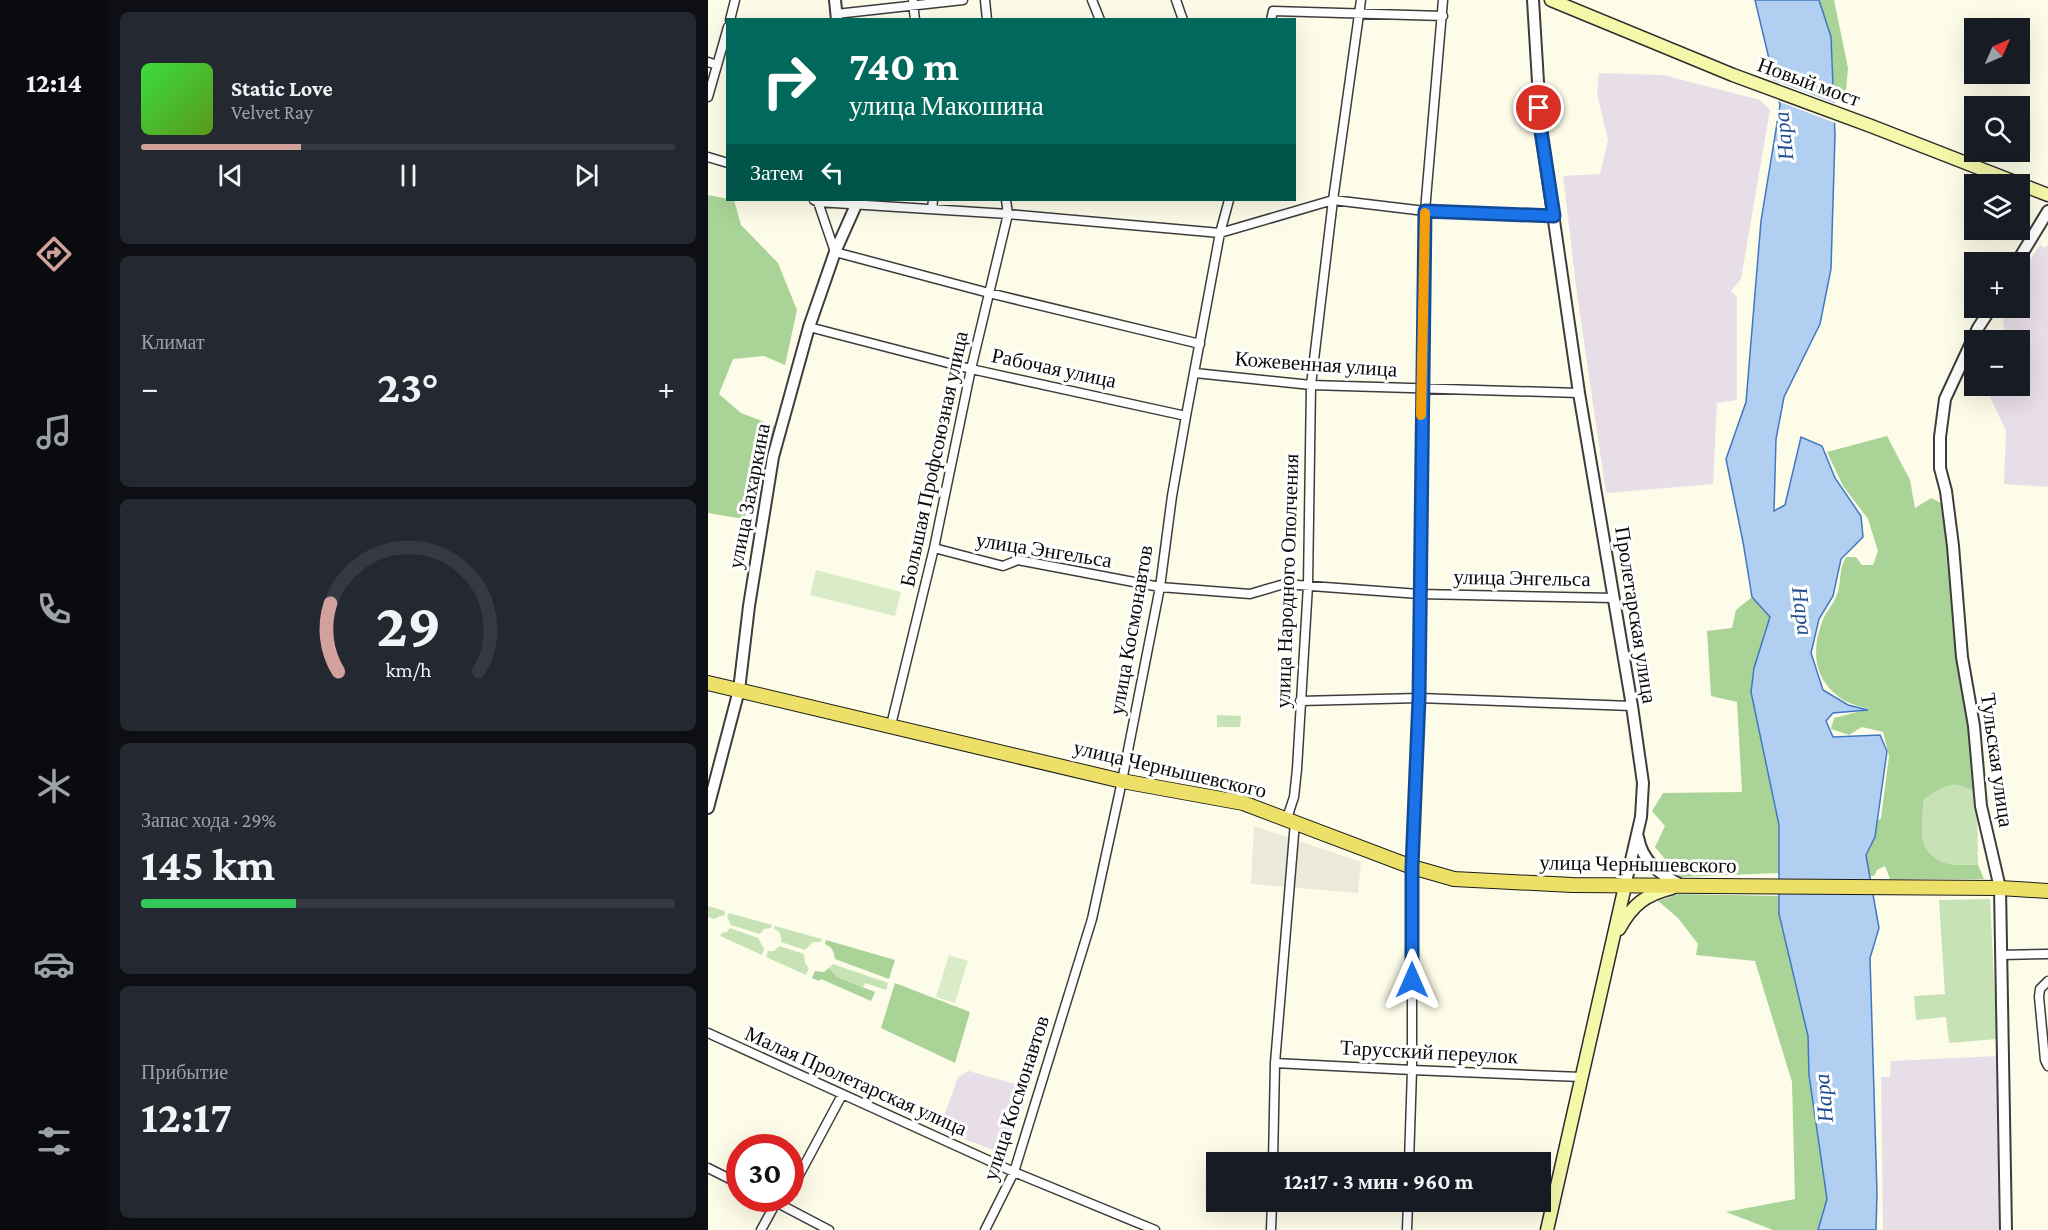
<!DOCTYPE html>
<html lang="ru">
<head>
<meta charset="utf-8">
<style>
  body { margin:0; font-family:"Crimson Pro",serif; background:#242831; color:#f1f3f6; height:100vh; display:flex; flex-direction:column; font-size:22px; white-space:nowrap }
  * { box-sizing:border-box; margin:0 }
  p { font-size:20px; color:#9ea1a6 }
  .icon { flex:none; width:33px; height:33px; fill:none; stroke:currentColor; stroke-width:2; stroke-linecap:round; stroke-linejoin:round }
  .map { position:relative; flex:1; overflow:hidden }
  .side { display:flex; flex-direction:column; gap:12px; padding:12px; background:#0d0f14; width:600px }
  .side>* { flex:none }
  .top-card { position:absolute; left:18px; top:18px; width:570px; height:183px; border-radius:0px; box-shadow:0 6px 24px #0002; background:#00695c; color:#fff; overflow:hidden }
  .needle { width:39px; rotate:45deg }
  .buttons { position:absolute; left:1256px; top:18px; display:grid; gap:12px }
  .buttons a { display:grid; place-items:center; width:66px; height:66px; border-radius:0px; background:#171b24; box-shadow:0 6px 24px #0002; font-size:30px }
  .speed { position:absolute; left:18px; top:1134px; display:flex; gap:12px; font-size:30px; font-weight:700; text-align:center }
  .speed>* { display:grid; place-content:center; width:78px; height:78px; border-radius:50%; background:#171b24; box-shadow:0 6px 24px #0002; line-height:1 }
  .speed .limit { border:9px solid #d22; background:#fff; color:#111 }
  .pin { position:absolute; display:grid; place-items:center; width:51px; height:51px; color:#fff; margin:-26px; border:3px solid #fff; border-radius:50%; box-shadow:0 2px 6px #0007 }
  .me { position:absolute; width:66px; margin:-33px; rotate:0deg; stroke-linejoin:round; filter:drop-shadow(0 0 4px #0008) }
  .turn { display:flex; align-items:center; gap:21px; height:126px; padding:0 24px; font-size:27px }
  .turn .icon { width:78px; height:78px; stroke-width:2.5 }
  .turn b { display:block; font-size:42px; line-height:51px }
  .then { display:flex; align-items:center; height:57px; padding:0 24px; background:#0003; gap:12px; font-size:22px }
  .big { font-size:45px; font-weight:700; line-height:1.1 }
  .side .card { flex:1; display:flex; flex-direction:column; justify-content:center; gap:9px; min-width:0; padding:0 21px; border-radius:9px; background:#242831 }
  .side .dial { align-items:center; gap:0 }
  .dial svg { height:156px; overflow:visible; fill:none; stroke:#363941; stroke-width:7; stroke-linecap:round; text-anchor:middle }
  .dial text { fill:#f1f3f6; stroke:none }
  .song { display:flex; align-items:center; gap:18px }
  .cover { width:72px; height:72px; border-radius:9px; background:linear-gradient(135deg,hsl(120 70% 55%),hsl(90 70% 35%)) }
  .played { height:6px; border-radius:3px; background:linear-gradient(90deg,#d2a19c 30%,#363941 30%) }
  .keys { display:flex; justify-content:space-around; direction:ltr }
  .heat { display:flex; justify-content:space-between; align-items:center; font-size:33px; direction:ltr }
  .charge { height:9px; border-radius:4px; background:linear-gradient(90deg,#34c759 29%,#363941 0) }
  .trip { position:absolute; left:498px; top:1152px; width:345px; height:60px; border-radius:0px; background:#171b24; box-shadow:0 6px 24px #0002; font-weight:700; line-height:60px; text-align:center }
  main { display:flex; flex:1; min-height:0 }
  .menu { display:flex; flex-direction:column; width:108px; justify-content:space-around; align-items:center; background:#090b0e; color:#9ea1a6 }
  .menu .icon { width:42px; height:42px }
  .menu .active { color:#d2a19c }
  .menu b { font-size:27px; color:#f1f3f6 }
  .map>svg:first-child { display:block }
  .industrial { fill:#e8dee8 }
  .green { fill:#c7e3b6 }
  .forest { fill:#a9d397 }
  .pitch { fill:#d9ecc7 }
  .plaza { fill:#ebe9da }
  .water { fill:#b1cff0; stroke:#3f79c0; stroke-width:1.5 }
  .pier { fill:#fdfce8 }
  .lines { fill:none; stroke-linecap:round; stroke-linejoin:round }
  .minor-casing { stroke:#3d3d3d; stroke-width:11 }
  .tertiary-casing { stroke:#3d3d3d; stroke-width:14 }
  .secondary-casing { stroke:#2c2c2c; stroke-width:15 }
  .primary-casing { stroke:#1b1b1b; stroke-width:16 }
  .minor { stroke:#fff; stroke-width:8 }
  .tertiary { stroke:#fff; stroke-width:10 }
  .secondary { stroke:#f5f8a8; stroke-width:12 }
  .primary { stroke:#ede069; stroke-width:14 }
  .route-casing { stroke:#114b97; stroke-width:15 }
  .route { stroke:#1a73e8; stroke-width:10 }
  .slow { stroke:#f59e0b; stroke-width:10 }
  .labels { text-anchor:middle; stroke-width:6; stroke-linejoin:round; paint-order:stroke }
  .street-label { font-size:21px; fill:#0a0a0a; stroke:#fff }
  .water-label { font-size:22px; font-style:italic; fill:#1f4d8f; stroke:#fff }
</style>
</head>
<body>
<main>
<nav class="menu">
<b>12:14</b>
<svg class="icon active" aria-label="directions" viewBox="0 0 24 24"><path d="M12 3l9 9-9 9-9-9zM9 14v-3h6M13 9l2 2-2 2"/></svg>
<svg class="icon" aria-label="music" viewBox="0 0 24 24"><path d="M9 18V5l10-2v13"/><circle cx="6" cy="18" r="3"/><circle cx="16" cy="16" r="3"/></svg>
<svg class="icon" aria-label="phone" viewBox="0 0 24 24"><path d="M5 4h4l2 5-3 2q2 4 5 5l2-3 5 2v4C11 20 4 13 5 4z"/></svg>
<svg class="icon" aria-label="climate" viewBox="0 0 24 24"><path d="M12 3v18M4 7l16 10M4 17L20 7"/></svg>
<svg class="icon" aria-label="car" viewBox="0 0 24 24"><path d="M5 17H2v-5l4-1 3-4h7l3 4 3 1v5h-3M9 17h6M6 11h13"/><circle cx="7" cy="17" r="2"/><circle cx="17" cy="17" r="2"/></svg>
<svg class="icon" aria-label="filters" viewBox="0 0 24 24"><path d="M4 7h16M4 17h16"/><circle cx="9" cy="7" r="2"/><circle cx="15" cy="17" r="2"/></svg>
</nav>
<section class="side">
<div class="card">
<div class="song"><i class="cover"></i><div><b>Static Love</b><p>Velvet Ray</p></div></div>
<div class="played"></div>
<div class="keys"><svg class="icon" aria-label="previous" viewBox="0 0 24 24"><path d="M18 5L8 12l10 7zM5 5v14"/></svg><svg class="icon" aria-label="pause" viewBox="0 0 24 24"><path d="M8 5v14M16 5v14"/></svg><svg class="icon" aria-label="next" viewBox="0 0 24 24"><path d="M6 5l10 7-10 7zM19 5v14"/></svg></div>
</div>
<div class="card"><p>Климат</p>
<div class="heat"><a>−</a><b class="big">23°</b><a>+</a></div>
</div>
<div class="card dial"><svg viewBox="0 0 100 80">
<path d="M14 69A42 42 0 1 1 86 69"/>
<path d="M14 69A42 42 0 0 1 10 34" stroke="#d2a19c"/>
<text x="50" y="56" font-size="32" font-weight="700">29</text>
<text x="50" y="72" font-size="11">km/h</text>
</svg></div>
<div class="card"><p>Запас хода · 29%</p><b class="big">145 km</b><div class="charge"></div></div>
<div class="card"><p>Прибытие</p><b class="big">12:17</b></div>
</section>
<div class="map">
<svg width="1340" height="1230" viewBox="0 0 1340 1230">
  <rect width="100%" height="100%" fill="#fdfce8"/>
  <!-- industrial -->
  <path class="industrial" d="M891 73 955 75 1052 100 1062 110 1033 279 1023 291 1029 297V400L1009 403 1005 484 898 493 869 294 855 176 892 174 900 140 889 94Z
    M1340 244V487L1296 484 1298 431 1277 386H1311V340H1297L1295 320 1300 308H1311V280L1314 271 1332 245 1337 248Z
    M1289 1056 1293 1230H1175L1173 1077H1182L1183 1061Z
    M261 1071 321 1088 299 1155 231 1130 250 1077Z"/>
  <!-- green -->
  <path class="green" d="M509 715 533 716 532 727H509Z
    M1238 784 1255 786 1269 792 1270 865C1260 864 1247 866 1238 863 1207 854 1214 824 1216 799Z
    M1282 899 1289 1039 1241 1043 1238 1017 1208 1020 1206 996 1237 994 1231 900Z
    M0 906 17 911 16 916H12L6 919 0 917Z
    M21 913 64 925 63 928 56 929 52 934 23 925 19 917Z
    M67 926 114 939 113 942H105L97 950 73 942C74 936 72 931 66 929Z
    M22 928 50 938 56 949 54 955 12 936 14 933 19 932Z
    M71 946 96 954 97 963 101 968 98 975 58 957 60 951H66Z
    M125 964 180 983 178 990 157 983 155 987 129 977 121 968Z"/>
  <!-- forest -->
  <path class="forest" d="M1111 0H1126L1140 68 1137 103 1126 98 1123 37Z
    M0 195 26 200 33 225 70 263 89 310 77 365 56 356 25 359 11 394 33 413 67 426 56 464 36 519 0 513Z
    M1179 436 1202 480 1207 508 1223 498 1233 503 1256 693 1265 736 1269 792C1241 780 1240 783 1216 799 1214 824 1207 854 1238 863 1247 866 1260 864 1270 865L1276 879H1182L1177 866 1169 870 1166 876 1146 875 1157 832 1173 818 1181 756 1175 732 1154 727 1141 735 1123 729 1126 718 1161 709C1154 707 1146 705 1139 702 1107 684 1102 654 1114 622 1117 613 1124 606 1128 597 1134 584 1130 570 1138 557H1148L1154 565H1165L1170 551 1160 519 1135 486 1119 452Z
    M1044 597 1062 617 1046 668 1043 692 1071 825V873L972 877 947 847 957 826 944 811 955 793 1034 792 1029 702 1003 696 999 631 1024 628 1028 610Z
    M970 894 1071 896V914L1100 1036 1101 1075 1119 1199 1110 1230H1065L1018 1212 1087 1199 1084 1082 1047 961 988 955 990 944 970 918 950 901Z
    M118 940 187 960 181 979 127 959C126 951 124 947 117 944Z
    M121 968 129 977 167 992 163 1001 113 979 111 981 104 978 107 971 116 972Z
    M187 983 262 1012 247 1063 173 1028Z"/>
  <!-- pitch -->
  <path class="pitch" d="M108 570 193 592 187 616 102 595Z
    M241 955 260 961 247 1003 228 997Z"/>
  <!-- plaza -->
  <path class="plaza" d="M546 826 653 862 650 893 543 884Z"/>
  <!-- water -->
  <path class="water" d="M1047 0H1111L1123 37 1127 135 1123 269 1112 324 1076 397 1068 439 1066 511 1077 505 1093 437 1114 446 1127 478 1153 516 1155 537 1133 559 1125 596 1111 619 1103 653 1115 690 1140 705 1160 710 1125 713 1118 721 1125 737 1172 735 1179 751 1167 837 1158 855 1171 928 1162 958 1169 1193 1168 1230H1110L1119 1199 1101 1075 1100 1036 1071 914V825L1043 692 1046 668 1062 617 1044 597 1035 542 1018 459 1038 402 1053 221 1072 105Z"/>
  <!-- pier -->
  <path class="pier" d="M1062 79 1129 104 1130 124 1067 100Z"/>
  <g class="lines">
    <!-- minor casing -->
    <g class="minor-casing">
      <path id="minor" d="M277 0 279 20
        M384 0 392 20
        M468 0 475 20
        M205 2 207 20
        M128 14 255 0
        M22 20 27 0
        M563 20 565 11 735 16
        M0 62 9 65
        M0 97 20 27
        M0 157 20 163
        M106 200 110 202 300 214 512 233 625 200 717 211 846 216
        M110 202 127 252 281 293 492 344
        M224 209 225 200
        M101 327 263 369 478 416
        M487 373 603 385 871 393
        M226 548 295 566 310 560 452 587 542 594 576 584 711 594 906 598
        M592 701 711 698 924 706
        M183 725 226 548 263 369 300 214 298 200
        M1293 955 1340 954
        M1340 981 1332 989 1331 997 1337 1060 1340 1066
        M0 1033 306 1172 447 1230
        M567 1063 704 1070 873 1077
        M565 1162 567 1063 587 822 580 815 586 797 589 769 600 585 603 385 625 200 653 0
        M701 1162 704 1070V867L711 698 717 211 735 0
        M0 1168 32 1184
        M82 1186 89 1179 134 1095
        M60 1198 121 1230
        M53 1230 70 1199
        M277 1230 306 1172 384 919 414 781 452 587 464 496 478 416 512 233 521 200
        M563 1230 564 1202
        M699 1230 700 1202"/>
    </g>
    <!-- tertiary casing -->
    <g class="tertiary-casing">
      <path id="tertiary" d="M127 0 129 20
        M825 0 833 131 871 393 924 706 935 783 933 817 917 886
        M1309 262 1340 211
        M1283 308 1270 328 1237 399 1232 437V468L1238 491 1245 546 1254 657 1266 726 1273 806 1292 888 1298 1230
        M0 808 31 690 41 606 65 457 101 327 127 252 148 205V200
        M930 837C934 861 951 874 973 885"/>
    </g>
    <!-- secondary casing -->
    <g class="secondary-casing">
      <path id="secondary" d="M843 0 1025 75 1163 126 1340 195
        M911 929C925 904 937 895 964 888
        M839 1230 917 886"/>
    </g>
    <!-- primary casing -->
    <g class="primary-casing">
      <path id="primary" d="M0 683 414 781 535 803 704 867 746 879 864 885 1292 888 1340 891"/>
    </g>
    <!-- minor -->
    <use href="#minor" class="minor"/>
    <!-- tertiary -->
    <use href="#tertiary" class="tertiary"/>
    <!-- secondary -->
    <use href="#secondary" class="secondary"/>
    <!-- primary -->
    <use href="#primary" class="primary"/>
  </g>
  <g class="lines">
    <!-- route casing -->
    <g class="route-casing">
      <path id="route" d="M704 980V867L711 698 717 211 846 216 833 131 831 108"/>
    </g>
    <!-- route -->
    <use href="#route" class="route"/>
    <!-- slow -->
    <path class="slow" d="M713 415 717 213"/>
  </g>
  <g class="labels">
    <!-- street labels -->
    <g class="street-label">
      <text transform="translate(1101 82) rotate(20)" y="7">Новый мост</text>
      <text transform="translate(608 364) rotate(4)" y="7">Кожевенная улица</text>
      <text transform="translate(346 368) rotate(12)" y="7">Рабочая улица</text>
      <text transform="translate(226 459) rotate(-78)" y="7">Большая Профсоюзная улица</text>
      <text transform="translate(41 496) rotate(-79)" y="7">улица Захаркина</text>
      <text transform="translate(336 550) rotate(9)" y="7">улица Энгельса</text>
      <text transform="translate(814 578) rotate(1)" y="7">улица Энгельса</text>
      <text transform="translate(579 581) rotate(-88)" y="7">улица Народного Ополчения</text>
      <text transform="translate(928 615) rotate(81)" y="7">Пролетарская улица</text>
      <text transform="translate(423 630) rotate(-80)" y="7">улица Космонавтов</text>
      <text transform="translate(1289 760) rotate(82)" y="7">Тульская улица</text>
      <text transform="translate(462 769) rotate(13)" y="7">улица Чернышевского</text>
      <text transform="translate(930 864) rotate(1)" y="7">улица Чернышевского</text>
      <text transform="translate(721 1052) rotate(3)" y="7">Тарусский переулок</text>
      <text transform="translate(148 1081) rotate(24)" y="7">Малая Пролетарская улица</text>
      <text transform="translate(308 1098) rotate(-72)" y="7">улица Космонавтов</text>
    </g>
    <!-- water labels -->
    <g class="water-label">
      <text transform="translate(1075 136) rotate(-96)" y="8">Нара</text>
      <text transform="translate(1095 611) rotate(83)" y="8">Нара</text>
      <text transform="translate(1115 1098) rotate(-95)" y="8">Нара</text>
    </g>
  </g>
</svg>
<div class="buttons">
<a><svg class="needle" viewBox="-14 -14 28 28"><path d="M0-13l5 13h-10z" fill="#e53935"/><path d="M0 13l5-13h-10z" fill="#9ea1a6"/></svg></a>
<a><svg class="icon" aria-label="search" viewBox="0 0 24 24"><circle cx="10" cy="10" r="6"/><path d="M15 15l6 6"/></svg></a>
<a><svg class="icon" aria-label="layers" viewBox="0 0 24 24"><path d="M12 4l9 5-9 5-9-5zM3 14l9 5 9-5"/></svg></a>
<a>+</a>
<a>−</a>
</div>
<div class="speed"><div class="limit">30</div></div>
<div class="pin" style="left:831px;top:108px;background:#d93025"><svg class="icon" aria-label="arrive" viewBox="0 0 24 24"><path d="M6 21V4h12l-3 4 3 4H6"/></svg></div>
<svg class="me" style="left:704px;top:980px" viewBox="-20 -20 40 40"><path d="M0-17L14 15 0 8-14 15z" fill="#1a73e8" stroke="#fff" stroke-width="4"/></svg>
<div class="trip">12:17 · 3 мин · 960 m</div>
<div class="top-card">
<div class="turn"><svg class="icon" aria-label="right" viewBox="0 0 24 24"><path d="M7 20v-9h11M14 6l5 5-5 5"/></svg><div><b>740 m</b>улица Макошина</div></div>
<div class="then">Затем<svg class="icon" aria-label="left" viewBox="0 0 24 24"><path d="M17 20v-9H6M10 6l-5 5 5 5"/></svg></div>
</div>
</div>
</main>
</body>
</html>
